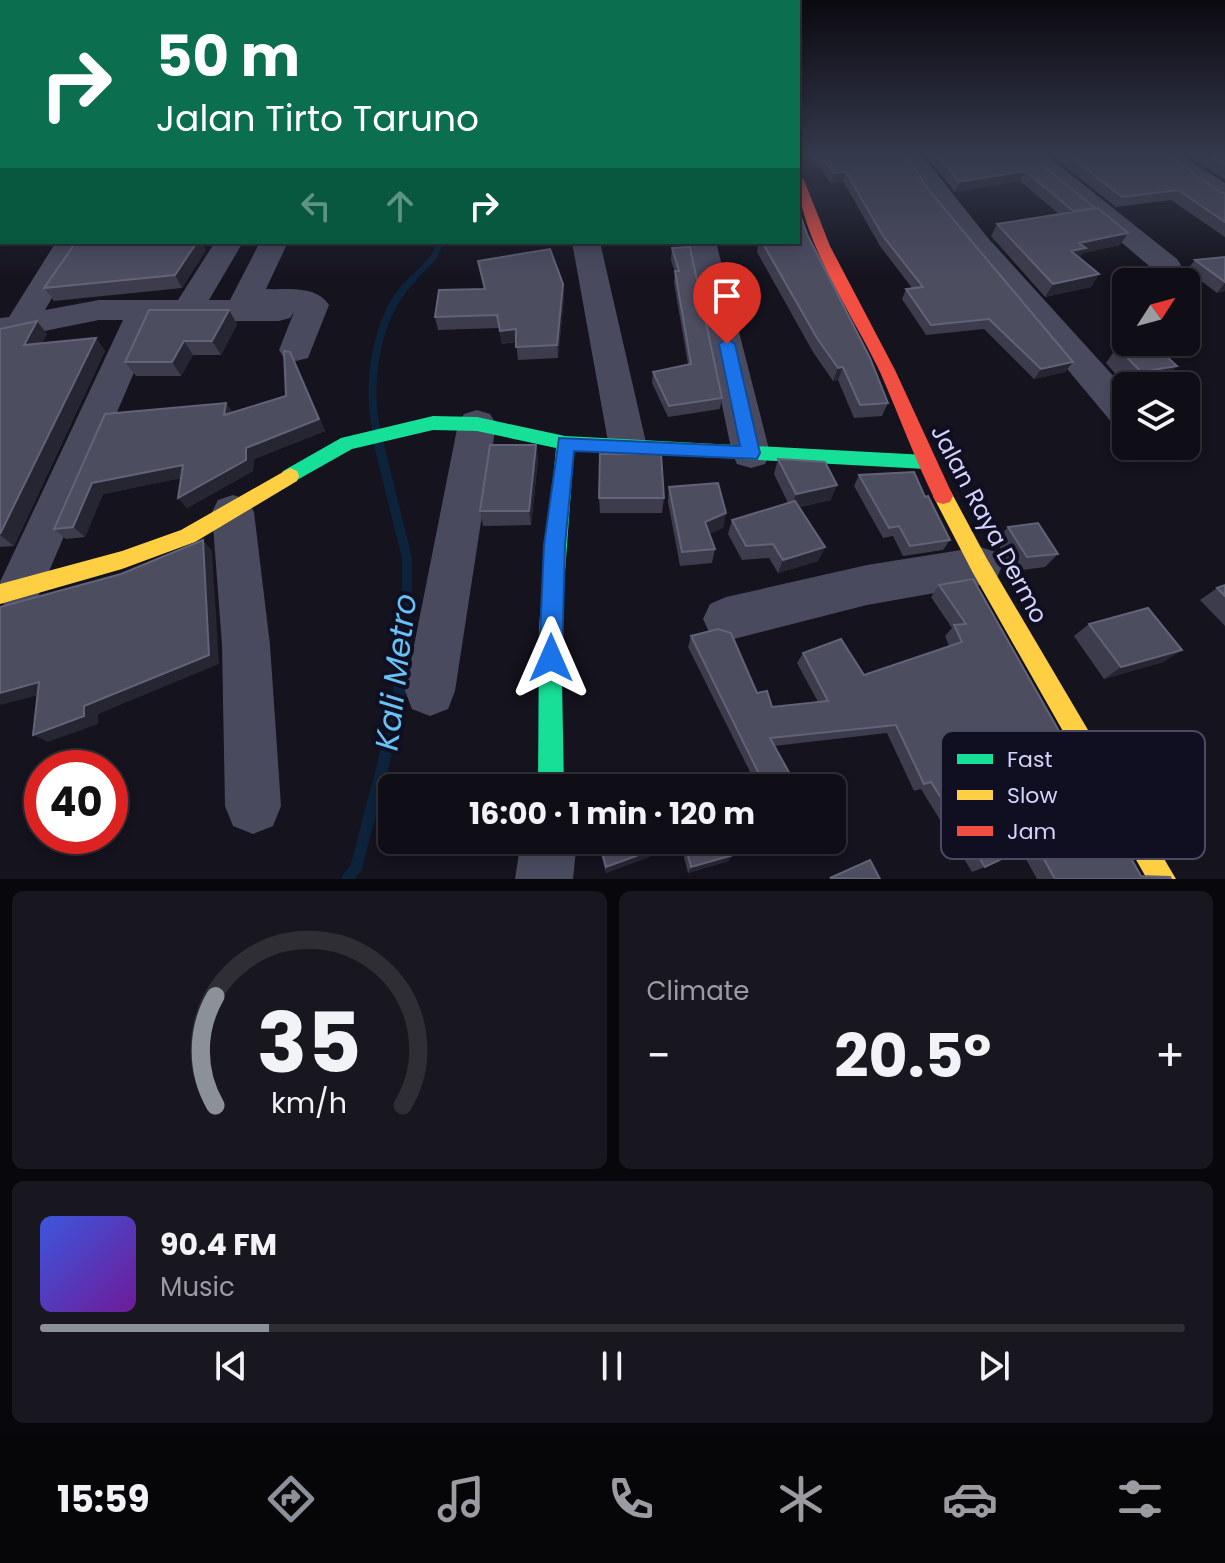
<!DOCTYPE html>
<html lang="en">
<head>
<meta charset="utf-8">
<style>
  body { margin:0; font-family:Poppins,sans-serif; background:#18171f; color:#f1f3f6; height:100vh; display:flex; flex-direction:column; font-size:30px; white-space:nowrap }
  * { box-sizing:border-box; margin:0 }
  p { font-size:26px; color:#9b9ca1 }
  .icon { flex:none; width:44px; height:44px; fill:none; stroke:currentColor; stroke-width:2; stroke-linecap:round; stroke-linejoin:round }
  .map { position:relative; height:879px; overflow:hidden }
  .sheet { display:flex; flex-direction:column; gap:12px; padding:12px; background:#08080c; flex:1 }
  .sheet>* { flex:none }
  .banner { position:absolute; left:0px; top:0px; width:800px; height:244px; box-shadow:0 4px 12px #0003,0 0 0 2px #2f2e35; background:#0b6e4f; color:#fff; overflow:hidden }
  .needle { width:52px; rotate:54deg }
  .controls { position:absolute; left:1112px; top:268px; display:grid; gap:16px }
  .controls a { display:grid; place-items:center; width:88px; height:88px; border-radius:12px; background:#0f0e16; box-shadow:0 4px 12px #0003,0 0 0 2px #2f2e35; font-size:40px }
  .speed { position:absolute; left:24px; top:750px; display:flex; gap:16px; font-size:40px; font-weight:700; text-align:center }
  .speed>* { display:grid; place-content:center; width:104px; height:104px; border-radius:50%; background:#0f0e16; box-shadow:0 4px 12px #0003,0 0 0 2px #2f2e35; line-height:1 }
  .speed .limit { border:12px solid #d22; background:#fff; color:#111 }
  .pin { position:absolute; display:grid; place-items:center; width:68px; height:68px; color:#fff; margin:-82px -34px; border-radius:50% 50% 50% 0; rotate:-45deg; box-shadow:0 0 8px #0007 }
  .pin .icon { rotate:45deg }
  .me { position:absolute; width:88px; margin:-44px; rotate:0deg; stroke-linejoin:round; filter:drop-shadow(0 0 6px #0008) }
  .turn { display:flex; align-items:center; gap:28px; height:168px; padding:0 24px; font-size:36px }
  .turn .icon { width:104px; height:104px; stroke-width:2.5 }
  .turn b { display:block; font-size:56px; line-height:68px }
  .lanes { display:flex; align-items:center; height:76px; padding:0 24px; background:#0003; justify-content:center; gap:40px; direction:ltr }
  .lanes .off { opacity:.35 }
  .big { font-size:60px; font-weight:700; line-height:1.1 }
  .sheet .widget { flex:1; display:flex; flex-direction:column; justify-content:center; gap:12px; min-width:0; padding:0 28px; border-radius:12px; background:#18171f }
  .sheet .dial { align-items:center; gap:0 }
  .dial svg { height:208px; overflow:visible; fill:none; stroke:#2f2e35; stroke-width:7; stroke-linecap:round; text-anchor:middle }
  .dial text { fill:#f1f3f6; stroke:none }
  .song { display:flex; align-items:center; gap:24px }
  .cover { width:96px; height:96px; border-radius:12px; background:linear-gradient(135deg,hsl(230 70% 55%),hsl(280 70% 35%)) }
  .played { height:8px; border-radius:4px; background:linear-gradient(90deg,#8c9099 20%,#2f2e35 20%) }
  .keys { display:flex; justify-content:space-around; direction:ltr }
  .heat { display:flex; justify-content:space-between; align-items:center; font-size:44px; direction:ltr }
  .sheet .tiles { flex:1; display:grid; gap:12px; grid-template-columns:1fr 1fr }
  .widget:last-child { grid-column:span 2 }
  .trip { position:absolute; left:378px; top:774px; width:468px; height:80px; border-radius:12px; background:#0f0e16; box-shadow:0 4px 12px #0003,0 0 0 2px #2f2e35; font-weight:700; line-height:80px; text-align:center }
  .dock { display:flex; height:128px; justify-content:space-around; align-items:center; background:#060609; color:#9b9ca1 }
  .dock .icon { width:56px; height:56px }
  .dock .selected { color:#8c9099 }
  .dock b { font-size:36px; color:#f1f3f6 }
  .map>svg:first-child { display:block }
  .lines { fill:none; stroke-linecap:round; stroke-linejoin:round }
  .stream-far3 { stroke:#0d223b; stroke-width:6 }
  .stream-far2 { stroke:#0d223b; stroke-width:8 }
  .stream-far1 { stroke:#0d223b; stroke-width:10 }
  .stream { stroke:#0d223b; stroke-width:12 }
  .street { fill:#494a5e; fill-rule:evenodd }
  .fast { fill:#16e098; fill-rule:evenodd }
  .slow { fill:#ffcf43; fill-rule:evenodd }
  .jam { fill:#f24e42; fill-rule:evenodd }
  .wall { fill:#3d3c4d }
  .shaded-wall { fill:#262532 }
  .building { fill:#4d4d60; stroke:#626278; stroke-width:2 }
  .route { fill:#1a73e8; stroke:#114b97; stroke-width:2 }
  .labels { text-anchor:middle; stroke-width:8; stroke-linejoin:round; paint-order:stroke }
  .street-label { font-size:24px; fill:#d3d3fc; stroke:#100f22 }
  .near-water-label { font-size:32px; font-style:italic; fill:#67c2f6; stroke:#100f22 }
  .key { fill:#100f22; stroke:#4a4a63; stroke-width:2 }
  .key-label { font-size:22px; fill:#d3d3fc }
</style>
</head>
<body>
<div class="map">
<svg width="1225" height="879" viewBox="0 0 1225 879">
  <rect width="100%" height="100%" fill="#14131e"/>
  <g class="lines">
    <!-- stream-far3 -->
    <path class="stream-far3" d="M410 282 433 258 441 242"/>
    <!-- stream-far2 -->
    <path class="stream-far2" d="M378 439C366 389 373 318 412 280"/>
    <!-- stream-far1 -->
    <path class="stream-far1" d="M377 437 407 558V636"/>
    <!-- stream -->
    <path class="stream" d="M347 879 356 868 396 715 407 634"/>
    <!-- street -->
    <path class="street" d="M896 154H921L988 238 1126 390V428L1113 424 968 250Z
      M1018 154H1045L1177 259 1181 265 1177 271H1155Z
      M1150 154H1179L1225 183V202L1216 200Z
      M56 242H84L45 310 99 300H178L215 242H243L209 300H230L260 242H288L266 289C288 290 316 285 329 305L308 358 296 361 284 358 279 350 294 312 290 318 279 321H156L35 604 19 611 3 604 0 582 123 320H99L0 340V318L9 317Z
      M572 242H600L647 447 642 457 628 462 614 457 609 447Z
      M688 242H716L770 453 765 464 751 468 737 464 732 453Z
      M477 410 490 414 496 424 455 691 448 709 430 716 412 709 405 691 458 424 464 414Z
      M233 495 248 500 254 512 270 645 281 806 273 826 253 834 233 826 225 806 222 645 212 512 218 500Z
      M980 547 996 552 1002 566 996 580 980 585 867 605 726 641 710 634 703 619 710 604 726 597 867 565Z
      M521 840H577L573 879H515Z"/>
    <!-- fast -->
    <path class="fast" d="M433 416 477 417 565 436 926 455 933 457 935 462 933 467 926 469 574 450 561 627 564 788H538L539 627 556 448 477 431 433 430 352 449 290 484 283 481 281 476 283 471 341 438Z"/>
    <!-- slow -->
    <path class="slow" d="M290 468 297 471 299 476 297 481 195 542 122 569 0 604V584L122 551 181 530Z
      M943 488 950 490 987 559 1176 879H1147L973 573 933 496 936 490Z"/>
    <!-- jam -->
    <path class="jam" d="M798 176 804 180 830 246 895 370 953 496 950 502 943 504 936 502C915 460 899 415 880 372 854 316 798 237 798 176Z"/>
  </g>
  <!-- wall -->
  <path class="wall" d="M809 154H905L927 188 1073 362 1065 372 1034 379 984 329 926 335 902 299 906 289 912 288 880 246 843 181 831 183Z
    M925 154H1029L1120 245 1083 253 1079 258 1099 274 1091 287 1045 297 991 236 997 224 1059 214 1020 181 955 192Z
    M1050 154H1166L1222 193H1225V237L1171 200 1116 207Z
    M1184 154H1225V179Z
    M798 209 807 234 888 403 882 416 854 418 838 380 833 381 813 352 757 252 759 242H798Z
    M76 242H201L206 250 182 288 54 301 44 288Z
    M672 248 722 398 720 409 668 417 652 383 653 372 688 364 674 283 675 272 671 260Z
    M1225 257V291L1217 293 1187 270 1195 260Z
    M478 261 563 284 564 297 558 358 518 360 516 342 502 344 499 328 438 330 435 317 484 289Z
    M229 310 237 324 221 355H193L181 376H136L125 362Z
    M0 329 47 334 42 343 96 338 105 351 14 546 0 547Z
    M1117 347 1163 382 1139 386H1126L1106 363Z
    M290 352 325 431 254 459 253 471 187 508 178 498 181 478 103 494 85 537 66 539 54 529 226 403 232 412 286 396Z
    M536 445 538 460 531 525 483 526 480 511Z
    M778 459 831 500 799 507 825 547 818 561 778 573 769 558 742 560 728 534 732 520 788 503 774 474Z
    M859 475 925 497 950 540 943 550 903 556 893 536 883 538 854 486Z
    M669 487 726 513 723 528 709 534 715 549 712 563 680 566 668 502Z
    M599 498H664L662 513H600Z
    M1008 527 1058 554 1045 567 1014 571 996 541Z
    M939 585 1141 876 1171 879H1037L1021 850 985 867 972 872 921 789 914 791 887 733 774 746 791 776 785 784 776 788H758L688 647 691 636 772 707 818 702 797 663 803 653 864 675 949 646 945 636 952 628 931 597Z
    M1225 585V626L1200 600 1217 588Z
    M1089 624 1182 650 1163 662 1104 679 1074 636Z
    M597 840H728L733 855 728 861 688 873 681 845 606 873Z
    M770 840H795L775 849Z"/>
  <!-- shaded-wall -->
  <path class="shaded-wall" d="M1025 171 1020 181 955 192 959 182Z
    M846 172 843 181 831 183 834 173Z
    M1128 233 1120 245 1083 253 1078 260 1071 251 1079 243Z
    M197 242H201L206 250 182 288 175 275Z
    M1099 274 1091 287 1045 297 1053 284Z
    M1225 283V291L1217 293Z
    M563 284 564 297 558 358 557 345Z
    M229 310 237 324 221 355 212 341Z
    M37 321 47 334 34 357 24 345Z
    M516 329 518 341 502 344 500 331Z
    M96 338 105 351 14 546 0 535V534Z
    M184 341 193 355 181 376 172 362Z
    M290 352 325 431 254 459 253 471 187 508 178 498 246 448 319 419Z
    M1073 362 1065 372 1034 379 1041 369Z
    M1177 366 1163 382 1139 386H1130L1141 372Z
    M843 367 838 380 833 381 838 368Z
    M226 403 234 414 224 415Z
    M536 445 538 460 531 525 529 511Z
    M183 465 192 476 103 494 85 537 73 527 92 483Z
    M837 485 831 500 791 508 796 494Z
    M726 513 723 528 702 537 705 522Z
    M203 540 212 551 219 664 98 714V724L48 742 33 735Z
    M825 547 818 561 778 573 783 560Z
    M1182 650 1163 662 1104 679 1121 667Z
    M39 682 54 691 0 705V691Z
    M791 776 785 784 776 788H766Z
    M680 840H683L681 845 606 873V867Z
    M791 840H795L775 849 778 846Z
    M733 855 728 861 688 873 691 867Z"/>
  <!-- building -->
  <path class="building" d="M819 154H905L927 188 1073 362 1041 369 989 319 931 325 906 289 923 287 883 236 846 172 834 173Z
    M936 154H1029L1095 208 1073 211 1025 171 959 182Z
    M1067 154H1166L1222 193H1225V222L1178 190 1122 197Z
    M1206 154H1225V165Z
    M798 185V209L807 234 870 358 888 403 860 405 843 367 838 368 817 338 762 242H798Z
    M1098 208 1128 233 1079 243 1086 248 1071 251 1099 274 1053 284 997 224Z
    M76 242H197L175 275 44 288Z
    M690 247 722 398 669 406 653 372 691 364 675 271H679L672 248Z
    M550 249 563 284 557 345 516 347V329L500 331 497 315 435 317 439 290 485 289 478 261Z
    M1225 257V282L1195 260Z
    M149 310H229L212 341H184L172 362H125Z
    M37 321 24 345 96 338 0 534V329Z
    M1151 342 1177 366 1141 372 1117 347Z
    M284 351 290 352 319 419 246 448V460L178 498 183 465 92 483 73 527 54 529 105 414 226 403 224 415 286 396Z
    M490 445H536L529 511H480Z
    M600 454H661L664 498H599Z
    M778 459 825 462 837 485 796 494Z
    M914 472 925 497 928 496 950 540 910 546 899 526 889 528 859 475Z
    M718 483 726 513 705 522 715 549 682 552 669 487Z
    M795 501 825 547 783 560 773 544 746 546 732 520Z
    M1038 523 1058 554 1027 557 1008 527Z
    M203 540 209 655 84 706V716L33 735 39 682 0 693V607L121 574Z
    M973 579 1141 876 1170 877 1171 879H1055L1035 843 985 867 931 782 924 784 896 725 770 738 791 776 766 788 691 636 718 629 731 633 757 693 767 691 772 707 828 701 803 653 841 639 864 675 962 642 954 625 966 624 939 585Z
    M1225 585V596L1217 588Z
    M1148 608 1182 650 1121 667 1089 624Z
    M629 784 631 788H618Z
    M599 840H680L606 867Z
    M684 840H728L733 855 691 867Z
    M775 840H791L778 846Z
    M870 860 880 879 830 878Z"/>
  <!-- sky -->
  <linearGradient id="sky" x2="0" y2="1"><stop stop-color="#0b0a10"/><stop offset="0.56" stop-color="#34394c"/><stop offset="1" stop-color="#34394c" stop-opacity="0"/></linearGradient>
  <rect width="1225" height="277" fill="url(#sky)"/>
  <!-- route -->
  <path class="route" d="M727 339 735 344 760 453 757 459 574 451 565 545 562 658 559 666 551 670 542 666 539 658 544 545 559 438 740 446 719 344Z"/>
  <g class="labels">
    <!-- street labels -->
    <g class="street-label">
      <text transform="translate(989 524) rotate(62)" y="8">Jalan Raya Dermo</text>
    </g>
    <!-- near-water labels -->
    <g class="near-water-label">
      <text transform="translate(396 672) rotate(-83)" y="11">Kali Metro</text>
    </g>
  </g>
  <!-- legend -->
  <rect x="941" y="731" width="264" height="128" rx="12" class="key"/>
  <rect x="957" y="754" width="36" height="10" fill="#16e098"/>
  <rect x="957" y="790" width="36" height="10" fill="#ffcf43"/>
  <rect x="957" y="826" width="36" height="10" fill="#f24e42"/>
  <g class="key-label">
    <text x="1007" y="767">Fast</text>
    <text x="1007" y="803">Slow</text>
    <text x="1007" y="839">Jam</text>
  </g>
</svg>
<div class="controls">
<a><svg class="needle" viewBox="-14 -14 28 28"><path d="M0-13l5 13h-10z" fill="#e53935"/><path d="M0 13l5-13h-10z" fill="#9b9ca1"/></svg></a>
<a><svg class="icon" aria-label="layers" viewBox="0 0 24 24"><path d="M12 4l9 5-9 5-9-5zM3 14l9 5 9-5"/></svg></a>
</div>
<div class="speed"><div class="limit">40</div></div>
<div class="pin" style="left:727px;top:344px;background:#d93025"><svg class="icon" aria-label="arrive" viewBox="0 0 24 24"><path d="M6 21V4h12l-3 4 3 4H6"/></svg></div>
<svg class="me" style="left:551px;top:658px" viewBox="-20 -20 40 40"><path d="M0-17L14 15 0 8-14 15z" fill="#1a73e8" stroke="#fff" stroke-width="4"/></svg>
<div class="trip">16:00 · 1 min · 120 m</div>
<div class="banner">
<div class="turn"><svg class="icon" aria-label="right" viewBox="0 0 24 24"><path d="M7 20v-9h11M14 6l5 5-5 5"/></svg><div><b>50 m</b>Jalan Tirto Taruno</div></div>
<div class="lanes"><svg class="icon off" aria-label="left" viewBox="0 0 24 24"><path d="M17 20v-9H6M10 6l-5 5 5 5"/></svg><svg class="icon off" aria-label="ahead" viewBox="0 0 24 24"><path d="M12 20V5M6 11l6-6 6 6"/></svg><svg class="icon" aria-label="right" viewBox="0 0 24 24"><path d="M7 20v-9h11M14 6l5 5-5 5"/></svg></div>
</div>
</div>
<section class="sheet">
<div class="tiles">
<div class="widget dial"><svg viewBox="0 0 100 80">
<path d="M14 69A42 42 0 1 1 86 69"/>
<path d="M14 69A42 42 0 0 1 14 27" stroke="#8c9099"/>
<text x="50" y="56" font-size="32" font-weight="700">35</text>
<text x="50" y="72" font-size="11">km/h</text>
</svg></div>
<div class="widget"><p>Climate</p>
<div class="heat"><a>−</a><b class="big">20.5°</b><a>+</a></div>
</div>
<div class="widget">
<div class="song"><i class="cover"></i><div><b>90.4 FM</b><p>Music</p></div></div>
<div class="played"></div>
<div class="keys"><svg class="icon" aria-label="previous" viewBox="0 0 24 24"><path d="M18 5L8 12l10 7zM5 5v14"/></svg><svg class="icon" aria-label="pause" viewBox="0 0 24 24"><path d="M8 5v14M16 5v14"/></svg><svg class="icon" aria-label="next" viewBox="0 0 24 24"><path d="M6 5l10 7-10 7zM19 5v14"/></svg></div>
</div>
</div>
</section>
<nav class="dock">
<b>15:59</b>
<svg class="icon selected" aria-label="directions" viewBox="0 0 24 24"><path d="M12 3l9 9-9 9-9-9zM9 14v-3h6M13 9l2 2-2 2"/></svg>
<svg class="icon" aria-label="music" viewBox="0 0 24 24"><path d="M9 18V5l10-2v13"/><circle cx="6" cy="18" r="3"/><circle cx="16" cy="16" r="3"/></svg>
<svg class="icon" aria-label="phone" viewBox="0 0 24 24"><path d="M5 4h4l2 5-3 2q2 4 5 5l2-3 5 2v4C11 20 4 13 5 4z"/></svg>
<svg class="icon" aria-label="climate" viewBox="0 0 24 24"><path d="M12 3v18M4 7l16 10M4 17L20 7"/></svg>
<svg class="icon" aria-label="car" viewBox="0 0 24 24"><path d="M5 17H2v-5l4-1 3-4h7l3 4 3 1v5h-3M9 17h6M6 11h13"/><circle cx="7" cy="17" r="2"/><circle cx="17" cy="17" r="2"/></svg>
<svg class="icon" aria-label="filters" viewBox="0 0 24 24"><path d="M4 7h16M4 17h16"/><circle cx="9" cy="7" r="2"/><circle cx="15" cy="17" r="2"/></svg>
</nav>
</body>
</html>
